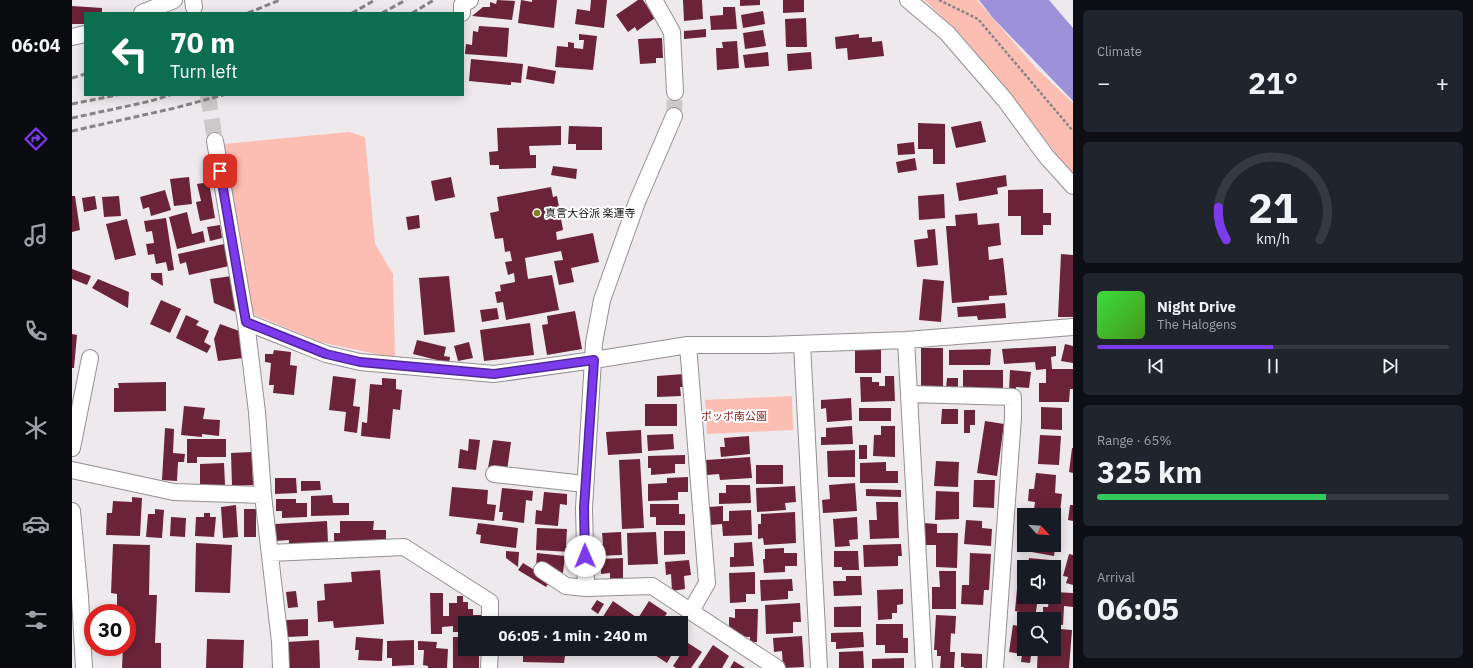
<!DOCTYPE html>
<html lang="en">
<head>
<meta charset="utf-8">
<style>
  body { margin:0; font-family:"IBM Plex Sans","Noto Sans JP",sans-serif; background:#20242c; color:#f1f3f6; height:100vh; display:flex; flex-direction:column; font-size:15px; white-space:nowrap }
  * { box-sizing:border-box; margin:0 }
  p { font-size:13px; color:#9ea1a6 }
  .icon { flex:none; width:22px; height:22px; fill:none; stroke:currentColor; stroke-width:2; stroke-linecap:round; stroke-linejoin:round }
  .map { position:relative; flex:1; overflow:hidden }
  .details { display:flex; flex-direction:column; gap:10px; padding:10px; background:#0d0f14; width:400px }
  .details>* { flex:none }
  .guide { position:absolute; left:12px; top:12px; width:380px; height:84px; border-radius:0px; box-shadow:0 2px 10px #0003; background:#0b6e4f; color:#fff; overflow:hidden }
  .needle { width:26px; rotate:116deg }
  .fabs { position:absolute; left:945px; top:508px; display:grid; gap:8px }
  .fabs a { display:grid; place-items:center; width:44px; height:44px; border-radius:0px; background:#171b24; box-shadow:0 2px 10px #0003; font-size:20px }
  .speed { position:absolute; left:12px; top:604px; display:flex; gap:8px; font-size:20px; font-weight:700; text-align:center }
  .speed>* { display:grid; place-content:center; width:52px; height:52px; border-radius:50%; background:#171b24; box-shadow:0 2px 10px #0003; line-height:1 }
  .speed .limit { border:6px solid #d22; background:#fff; color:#111 }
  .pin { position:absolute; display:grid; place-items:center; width:34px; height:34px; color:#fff; margin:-17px; border-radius:8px; box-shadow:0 2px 6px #0006 }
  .me { position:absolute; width:44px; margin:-22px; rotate:359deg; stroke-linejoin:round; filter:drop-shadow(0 0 3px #0008) }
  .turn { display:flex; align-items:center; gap:14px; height:84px; padding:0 20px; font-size:18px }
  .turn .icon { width:52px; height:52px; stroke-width:2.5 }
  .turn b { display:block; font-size:28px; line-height:34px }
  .big { font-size:30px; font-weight:700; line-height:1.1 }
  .details .card { flex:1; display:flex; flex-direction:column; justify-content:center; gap:6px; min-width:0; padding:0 14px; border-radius:6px; background:#20242c }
  .details .dial { align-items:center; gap:0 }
  .dial svg { height:104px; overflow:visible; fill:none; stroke:#363941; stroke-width:7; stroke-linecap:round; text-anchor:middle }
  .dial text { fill:#f1f3f6; stroke:none }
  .song { display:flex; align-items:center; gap:12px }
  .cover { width:48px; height:48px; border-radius:6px; background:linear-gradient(135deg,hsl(120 70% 55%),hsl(100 70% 35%)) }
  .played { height:4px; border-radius:2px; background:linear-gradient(90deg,#7c3aed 50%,#363941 50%) }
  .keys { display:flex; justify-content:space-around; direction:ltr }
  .heat { display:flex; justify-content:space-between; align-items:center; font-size:22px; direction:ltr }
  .charge { height:6px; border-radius:3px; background:linear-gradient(90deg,#34c759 65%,#363941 0) }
  .trip { position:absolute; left:386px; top:616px; width:230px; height:40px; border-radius:0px; background:#171b24; box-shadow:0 2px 10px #0003; font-weight:700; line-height:40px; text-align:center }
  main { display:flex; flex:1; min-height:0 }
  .dock { display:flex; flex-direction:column; width:72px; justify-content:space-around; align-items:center; background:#090b0e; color:#9ea1a6 }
  .dock .icon { width:28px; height:28px }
  .dock .current { color:#7c3aed }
  .dock b { font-size:18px; color:#f1f3f6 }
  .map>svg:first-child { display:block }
  .green { fill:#fcbdb2 }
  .water { fill:#9d92d9 }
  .building { fill:#6b2339 }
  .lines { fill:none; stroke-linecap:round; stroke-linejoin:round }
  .street-tunnel { stroke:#cdc9cb; stroke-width:16; stroke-dasharray:16 8; stroke-linecap:butt }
  .street-casing { stroke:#948f92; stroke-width:18 }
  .path { stroke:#878486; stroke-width:2.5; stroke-dasharray:3 2; stroke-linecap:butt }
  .street { stroke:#fff; stroke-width:16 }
  .rail { stroke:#878486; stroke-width:3; stroke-dasharray:6 3; stroke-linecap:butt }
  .route-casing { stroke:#51269a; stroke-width:10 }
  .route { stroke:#7c3aed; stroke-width:7 }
  .poi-dot { fill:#857d24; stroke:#fff; stroke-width:1.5 }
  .labels { text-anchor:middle; stroke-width:4; stroke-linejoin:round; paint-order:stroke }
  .poi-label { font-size:11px; fill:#131112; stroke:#fff; text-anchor:start }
  .park-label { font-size:11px; fill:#89271c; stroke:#fff }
</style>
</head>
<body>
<main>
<nav class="dock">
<b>06:04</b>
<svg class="icon current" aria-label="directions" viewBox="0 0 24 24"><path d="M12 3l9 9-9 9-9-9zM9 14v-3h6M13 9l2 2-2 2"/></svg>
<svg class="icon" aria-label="music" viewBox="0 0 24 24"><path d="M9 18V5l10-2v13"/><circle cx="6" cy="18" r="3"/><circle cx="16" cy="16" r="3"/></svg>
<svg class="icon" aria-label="phone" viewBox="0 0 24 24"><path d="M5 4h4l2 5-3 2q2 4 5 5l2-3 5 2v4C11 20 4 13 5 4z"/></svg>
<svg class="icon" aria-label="climate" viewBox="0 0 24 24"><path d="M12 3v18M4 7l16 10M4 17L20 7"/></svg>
<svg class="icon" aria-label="car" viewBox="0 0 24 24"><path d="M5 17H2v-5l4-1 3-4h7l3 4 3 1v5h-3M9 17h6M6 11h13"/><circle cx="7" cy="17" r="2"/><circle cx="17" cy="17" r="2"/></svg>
<svg class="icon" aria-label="filters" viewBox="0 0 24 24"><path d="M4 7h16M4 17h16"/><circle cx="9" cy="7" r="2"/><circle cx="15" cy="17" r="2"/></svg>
</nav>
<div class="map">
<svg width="1001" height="668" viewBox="0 0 1001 668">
  <rect width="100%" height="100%" fill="#eee9ec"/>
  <!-- green -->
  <path class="green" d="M852 0H905L964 68 1001 103V176L930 83 888 34Z
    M277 132 293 137 303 244 321 274 323 358 248 342 181 314 152 144Z
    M720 396 721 430 635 434 633 400Z"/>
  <!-- water -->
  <path class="water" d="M907 0H977L1001 28V101L921 18Z"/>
  <!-- building -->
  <path class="building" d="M425 0 443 1 440 20 400 16 411 7H418V2L424 4Z
    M449 0 460 2V0H485L482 28 446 23Z
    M519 0H535L532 28 503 24 505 9 518 11Z
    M566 0H571L583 18 565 31 563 27 556 32 544 15Z
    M611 0H630L631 19 612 21Z
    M668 0H688V5L668 6Z
    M711 0H732V12L711 13Z
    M0 6 30 8V13H13V24H0Z
    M651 7H663L665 29 639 30 638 16 651 15Z
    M691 11 693 24 671 28 669 15Z
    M734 18 735 47H714L713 19Z
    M407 26 437 28 435 57 393 54 394 44 400 45 401 31 406 32Z
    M634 29V37L612 39V31Z
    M691 30 694 46 673 49 671 33Z
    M507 34 525 36 521 70 483 67 485 46 496 47V42L502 43V48L511 49 512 40H507Z
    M787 34V38L800 37V42L810 41 812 56 776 60 775 48 764 49 763 37Z
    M590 38 591 58H584V63L568 64 566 39Z
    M665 41 667 68 645 70 644 48H651L650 42Z
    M696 52 697 66 673 68 671 55Z
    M739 52 740 69 716 71 715 54Z
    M399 59 451 64 449 83 439 82V85L397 81Z
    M456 66 484 71 482 84 454 79Z
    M909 121 914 142 884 148 879 127Z
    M846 123 873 124V164H861V149H846Z
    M489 126V145L457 146 458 155H464V168L427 169V165H418L417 152 426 151 425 128Z
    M497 126 530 127V150H504V144H496Z
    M842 142 843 154 826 155 825 144Z
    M843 158 845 170 826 173 824 162Z
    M481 166 505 169 504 179 479 175Z
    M934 175 935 186 925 188 926 194 887 201 884 183Z
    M117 177 120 204 102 206 98 179Z
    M379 177 383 197 363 201 359 181Z
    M137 182 143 218 128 221 124 202 129 201 125 184Z
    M479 187 481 197 485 196 491 230 484 232 485 240 521 233 527 262 499 268 502 282 487 285 482 261 491 260 489 251 453 258 456 279 480 275 487 310 434 320 431 302 425 303 423 292 429 291 428 285 443 282 442 273 436 275 433 262 440 261 438 251 433 252 431 238 423 239 418 213 427 211 425 197Z
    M971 189V213H979V225H971V235H949V216H936V190Z
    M93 190 99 210 79 216 77 207 71 209 68 197Z
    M872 194 873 218 847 220 846 196Z
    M0 196H3L8 230 0 232Z
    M23 196 25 209 12 212 10 198Z
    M47 196 49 216 32 217 30 197Z
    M115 212 120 234 131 231 133 242 105 249 97 217Z
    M905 213 906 225 927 223 929 245 916 247 917 260 931 258 935 295 917 296V300L880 303 874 226H884L883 215Z
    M347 215 348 228 336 230 334 217Z
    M94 218 102 270 96 271 94 262 84 264 82 254 76 255 74 244 82 243 80 231 74 232 72 221Z
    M55 219 64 255 43 260 34 224Z
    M148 225 150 238 138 241 135 227Z
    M863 229 866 265 845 267 842 240 856 238 855 230Z
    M152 244 157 266 117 275 114 262 108 264 106 254Z
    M989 254 1001 255V317H986Z
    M0 269 19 276 15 285 0 279Z
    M79 273H90L91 286 79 279Z
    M160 276 166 313 142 303 138 279Z
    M377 276 383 332 352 335 347 278Z
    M26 279 57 292 56 308 20 288Z
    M851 279 872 281 869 322 847 320Z
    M89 300 109 309 98 333 78 324Z
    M933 303 934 318 906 320 905 316 886 317 885 307Z
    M425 308 427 319 410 322 408 310Z
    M503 311 510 349 475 355 470 325 476 324 475 316Z
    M114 315 127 321 124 325 137 331 132 342 139 346 135 353 104 338Z
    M458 323 462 355 412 361 408 330Z
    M148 324 170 332 171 358 146 361 142 339Z
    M0 334 5 335 2 368H0Z
    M345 340 374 347 372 356 378 357 377 363 341 354Z
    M397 342 401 358 386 361 382 346Z
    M993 344 1001 346V363L989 361Z
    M984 346V356L979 357 980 369H1001V389H998L997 402H967V383H974V369L964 370 963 362 932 364 930 349Z
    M783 348H809V373H783Z
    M849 348H871V386H849Z
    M919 349 918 365H877V350Z
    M202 350 219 352 218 365 225 366 222 395 201 393 202 385H197L199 363 193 362V354H201Z
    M891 370H931V388H891Z
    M938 370 959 372 957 388 944 387V391H937Z
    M612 374 613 387H608L609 396 585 397V376Z
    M261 376 284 379 281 406 288 407 285 433 272 431 274 412 257 410Z
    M813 376H822L823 401 789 402 788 377H800V382H807V386H813Z
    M310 378 324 379V389L330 390 328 410 321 409 318 439 289 436 290 422 295 423 298 384 310 385Z
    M875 378H886V388H874Z
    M94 382V411L42 412V388H47L46 383Z
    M779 398 780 420 755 422 754 408 749 409V400Z
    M573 404H605V426H573Z
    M112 406 133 408 131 419 148 420 147 436 130 434V437L109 435Z
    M969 407 990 408V430L969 429Z
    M787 408H819V421H787Z
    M870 409H886V424H869Z
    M892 410H903V425H898V433H892Z
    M913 421 932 424 925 476 905 473Z
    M780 426 781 444 749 445V437H754V428Z
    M809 426H823V457L801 456 802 435H809Z
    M93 428 102 429 101 453 113 454 112 462H106L105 481 90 480Z
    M569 430 570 453 536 455 534 432Z
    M601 434 602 449 576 451 575 435Z
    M968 435 989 436 987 465 966 464Z
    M677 436 678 454 649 457 648 447H653L652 438Z
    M115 439H154V457H125V463H115Z
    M397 439 408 440 404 470 386 468 388 449 396 451Z
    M421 440 439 442 435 471 416 468Z
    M787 445H795V459H787Z
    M1000 448H1001V473L997 472Z
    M783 450V477H756L755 451Z
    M180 452 181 485 160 486 159 453Z
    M613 455V464H603V473L579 475V468H576V456Z
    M678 457 680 478 648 480 647 474 635 475 634 460Z
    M568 459 572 528 550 529 547 460Z
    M864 461 887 462 886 487 862 486Z
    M814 462V471H826V483H788V463Z
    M152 463 153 485 128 486V464Z
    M684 465H711V484H684Z
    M964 473 984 475 983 493 990 494 988 513 962 510 963 502 956 501 957 489H962Z
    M616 477V492H606V500L576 501V484L595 483V478Z
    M203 478H224L225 493 203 494Z
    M902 480H923L922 508 901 507Z
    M229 481H248L249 490 229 491Z
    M783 483 785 511 751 513 750 500 758 499 757 485Z
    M654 485H678L679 503 647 504V493H654Z
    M723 486 724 502 713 503 714 510 685 512 684 488Z
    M380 487 416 490 415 504 424 505 422 521 377 516Z
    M430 488 461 491 460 501 454 500 452 523 430 520 431 512H427Z
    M794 489 829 490V497L794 496Z
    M864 491 887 492V519L863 520Z
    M472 492 495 494V505L488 504 486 526 463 524 464 510 470 511Z
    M260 495 261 503H277V515L239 516V496Z
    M60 497 70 498 68 536 34 535 35 513H40L41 501 60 502Z
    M204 499H224V503H235V517L210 518V511H204Z
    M804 502H826L827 538 798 539 797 520H805Z
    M578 504H607V514H613V525H584V517H578Z
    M164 505 166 537 151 538 149 507Z
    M998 505H1001V521L996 520Z
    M651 506V521H657V511L679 510 680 535 651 536 650 524 638 525 637 507Z
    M83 509 92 510 90 538 74 537 76 514H83Z
    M172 509H184V537H172Z
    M723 512 724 543 692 545 691 538 686 539V524H689V514Z
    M132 513H138V517H144L142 537 123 536 124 517H132Z
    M946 516H952V525L945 524Z
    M99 517 114 518 113 537 98 536Z
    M785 517 786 539 777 540 778 546 763 547 761 519Z
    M894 520 910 521V528L920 529 919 546 892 544Z
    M255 521 256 543 217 544V540L203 541V524Z
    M268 521H302L301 530H314V542L262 541V533H268Z
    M406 523 446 528 444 548 408 543 409 535 404 534Z
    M851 523 865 524V533H886L885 568 864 567V545H850Z
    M465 528 495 529 494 546H499V552L464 550Z
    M592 531H613V554L592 555Z
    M549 532 550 555 523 556V545L531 544 530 533Z
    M584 532 586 564 556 565 555 533Z
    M982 534H985L982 556 954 551 955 545H982Z
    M680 542 682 566 658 567V557H662V543Z
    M124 543 160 545 158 593 123 592Z
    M41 544 78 545 77 595H85L83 643H89V668H50L51 647H55V613H45V594L39 593Z
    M829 544 830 556H826V566L792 567 791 545Z
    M712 548V553H725V566H713V572L692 573 691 559H693V549Z
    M434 551 447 552 446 567 434 558Z
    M762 551H786L787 570H770V567H762Z
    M465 553 493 556 491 573 477 571 464 566Z
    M898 553 919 554 917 590H912L911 605 889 604 890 585H897Z
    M997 554 1001 555V585L994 583 996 577 991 576Z
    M551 558V579H538V573L529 574V559Z
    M957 558 978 560 977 567H956Z
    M617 560 619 575 612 576 613 589 600 591 599 574 594 575 593 562Z
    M451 563 479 580 474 587 446 570Z
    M949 566H952V579H948Z
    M308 570 312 624 262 628 261 621 246 622 245 601 253 600 252 584 280 582 279 572Z
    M867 571H884V609H860V587H868Z
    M683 572V594H674V602L658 603 657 573Z
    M774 576H789L790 595 762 596 761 581H774Z
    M720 579 721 591H716V599L689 601 688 580Z
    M831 589V604L825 605V613H820V619L806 620 805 590Z
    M945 589 952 590V597H966L963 619H952V622H950L951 613 943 611Z
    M224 591 226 607 216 608 214 592Z
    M982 592 1001 593V607L992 606 991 625 982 624V619H971V607H976L977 597H982Z
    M358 593H371V616H377V603H385V596H391V602H396V609H401V615H409L410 623H393V632H381V626L370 627V634H359Z
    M525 600 532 604 526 614 519 609Z
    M541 601 564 617 560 623H537L530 618Z
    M577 601 595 613 589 623H563Z
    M728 603 729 622H721V633L694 634 693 605Z
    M789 606V627H762V607Z
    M663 609H686L685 642H678V637L657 636V617L663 618Z
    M864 615 884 616 883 634 879 633 878 652H883L882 668H868L869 656H865V650H862Z
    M236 619V636L215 637 214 620Z
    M804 624H831V638H836V653H813V645H804Z
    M941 625 952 627V649H960L958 663 949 662 950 654 937 652Z
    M987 629 1000 630 997 668H965L966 649H982V640H986Z
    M791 632 792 647 764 649V642H759V633Z
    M730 636 732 667 711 668 710 651 702 652 701 638Z
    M284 637 311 639 310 661 286 660 287 650H283Z
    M381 637H393V649H407V668H381Z
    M135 639 172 640 171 668H134Z
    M247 640 248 668H217L215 642Z
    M342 640V665L320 666V658H315V641Z
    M346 641 365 642 364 648 376 649 375 668H356V666L351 665 352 650H346Z
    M616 643 630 652 619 668H604L601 666Z
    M641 645 657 656 650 668H626Z
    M451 649H483L493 656 492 663 451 662Z
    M576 649H603L595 663 575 650Z
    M791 651 792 668H767V652Z
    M889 653 910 654V668H892V667H889Z
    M832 658V668H800V659Z
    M662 661 673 668H658Z"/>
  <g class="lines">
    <!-- street-tunnel -->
    <path class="street-tunnel" d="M136 95 143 141
      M602 116 603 92"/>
    <!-- street casing -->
    <g class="street-casing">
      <path id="street" d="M121 0 122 7
        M582 0 600 32 603 92
        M836 0 875 33 933 100 974 156 1001 186
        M70 13 102 0
        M390 13V5L398 0
        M0 37 13 34
        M602 116 565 202 530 300 522 343 512 508 514 588 580 586 705 668
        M143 141 174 322 185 412 191 495 208 642 209 668
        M174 322 254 354 288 362 422 374 522 360 616 345H696L834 340 1001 327
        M834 340 852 668
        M730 344 747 668
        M616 345 635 583 619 611
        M837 394 941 397V417L923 668
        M0 448 18 358
        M0 470 102 492 191 495
        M422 474 513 484
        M0 511 8 597 12 668
        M198 553 332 547 418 602V623
        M470 570 494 586 514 588
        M417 668 418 649"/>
    </g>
    <!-- path -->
    <path class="path" d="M867 0 906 19 1001 131"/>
    <!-- street -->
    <use href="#street" class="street"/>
    <!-- rail -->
    <path class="rail" d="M176 13 208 0
      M280 13 303 0
      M310 13 334 0
      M340 13 362 0
      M0 78 13 74
      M0 104 45 95
      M0 118 79 101 98 95
      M0 131 103 108 151 95"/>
  </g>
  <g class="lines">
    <!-- route casing -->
    <g class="route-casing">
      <path id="route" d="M148 171 174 322 254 354 288 362 422 374 522 360 512 508 513 556"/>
    </g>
    <!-- route -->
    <use href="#route" class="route"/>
  </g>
  <!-- markers -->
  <circle class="poi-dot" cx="465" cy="213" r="4"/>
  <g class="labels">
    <!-- poi labels -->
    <g class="poi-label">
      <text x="473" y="217">真言大谷派 楽運寺</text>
    </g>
    <!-- park labels -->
    <g class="park-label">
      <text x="662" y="420">ポッポ南公園</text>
    </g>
  </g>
</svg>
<div class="fabs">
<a><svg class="needle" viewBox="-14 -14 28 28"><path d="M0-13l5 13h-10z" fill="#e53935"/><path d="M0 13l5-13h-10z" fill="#9ea1a6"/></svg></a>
<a><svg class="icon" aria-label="sound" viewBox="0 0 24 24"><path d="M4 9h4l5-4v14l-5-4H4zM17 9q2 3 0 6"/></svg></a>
<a><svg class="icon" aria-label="search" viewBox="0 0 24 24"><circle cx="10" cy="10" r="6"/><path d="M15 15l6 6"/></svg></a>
</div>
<div class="speed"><div class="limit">30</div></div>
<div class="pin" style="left:148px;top:171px;background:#d93025"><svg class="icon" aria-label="arrive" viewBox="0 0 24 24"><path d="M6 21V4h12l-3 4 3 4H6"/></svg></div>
<svg class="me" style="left:513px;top:556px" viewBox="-20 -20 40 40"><circle r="19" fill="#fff"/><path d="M0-13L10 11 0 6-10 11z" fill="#7c3aed"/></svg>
<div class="trip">06:05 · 1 min · 240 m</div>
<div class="guide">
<div class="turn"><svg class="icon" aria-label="left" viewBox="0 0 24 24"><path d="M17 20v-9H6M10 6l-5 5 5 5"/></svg><div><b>70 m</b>Turn left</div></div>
</div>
</div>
<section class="details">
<div class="card"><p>Climate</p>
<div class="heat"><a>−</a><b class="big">21°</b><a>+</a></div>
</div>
<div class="card dial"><svg viewBox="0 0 100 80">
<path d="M14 69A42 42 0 1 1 86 69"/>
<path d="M14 69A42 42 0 0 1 8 44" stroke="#7c3aed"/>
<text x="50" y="56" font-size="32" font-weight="700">21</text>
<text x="50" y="72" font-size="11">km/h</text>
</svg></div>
<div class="card">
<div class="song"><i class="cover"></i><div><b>Night Drive</b><p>The Halogens</p></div></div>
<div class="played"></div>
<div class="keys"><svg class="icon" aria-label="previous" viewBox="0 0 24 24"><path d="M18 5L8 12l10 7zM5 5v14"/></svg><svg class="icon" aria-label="pause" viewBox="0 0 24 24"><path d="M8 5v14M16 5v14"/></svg><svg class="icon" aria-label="next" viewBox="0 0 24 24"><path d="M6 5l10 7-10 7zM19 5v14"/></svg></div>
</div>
<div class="card"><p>Range · 65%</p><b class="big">325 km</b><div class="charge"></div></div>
<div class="card"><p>Arrival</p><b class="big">06:05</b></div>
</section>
</main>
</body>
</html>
